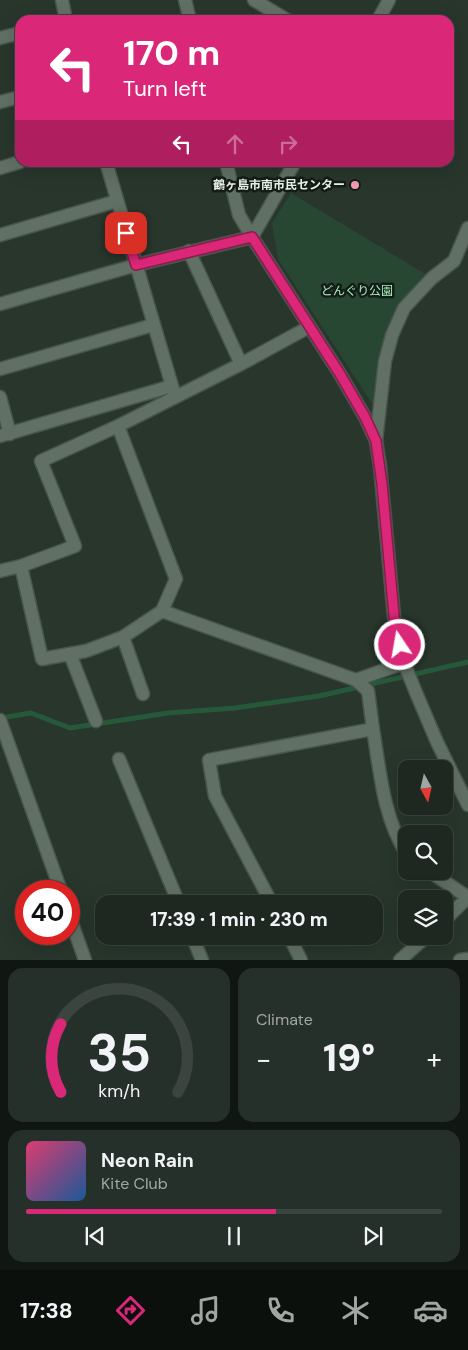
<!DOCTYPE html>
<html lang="en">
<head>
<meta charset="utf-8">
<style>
  body { margin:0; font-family:"DM Sans","Noto Sans JP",sans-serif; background:#26302a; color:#f1f3f6; height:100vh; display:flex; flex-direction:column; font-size:19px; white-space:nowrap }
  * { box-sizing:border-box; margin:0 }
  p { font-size:16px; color:#a1a6a5 }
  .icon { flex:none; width:28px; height:28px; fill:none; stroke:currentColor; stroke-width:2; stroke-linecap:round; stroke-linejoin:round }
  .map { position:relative; height:960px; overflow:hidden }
  .side { display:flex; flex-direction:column; gap:8px; padding:8px; background:#101612; flex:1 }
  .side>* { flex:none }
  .banner { position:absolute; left:15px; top:15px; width:439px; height:152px; border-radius:15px; box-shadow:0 5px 20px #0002,0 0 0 1px #3c443f; background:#db2777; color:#fff; overflow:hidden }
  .needle { width:32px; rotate:172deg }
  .controls { position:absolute; left:398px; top:760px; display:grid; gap:10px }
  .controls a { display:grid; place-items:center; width:55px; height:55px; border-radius:10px; background:#1e2821; box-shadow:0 5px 20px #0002,0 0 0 1px #3c443f; font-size:25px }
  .speed { position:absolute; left:15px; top:880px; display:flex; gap:10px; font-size:25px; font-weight:700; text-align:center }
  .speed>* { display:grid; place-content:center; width:65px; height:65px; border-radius:50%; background:#1e2821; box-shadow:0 5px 20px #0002,0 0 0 1px #3c443f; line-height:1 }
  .speed .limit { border:8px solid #d22; background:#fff; color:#111 }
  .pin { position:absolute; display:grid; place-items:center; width:42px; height:42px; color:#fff; margin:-21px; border-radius:10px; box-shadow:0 2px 8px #0006 }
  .me { position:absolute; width:55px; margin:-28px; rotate:348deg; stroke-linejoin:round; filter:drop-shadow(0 0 4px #0008) }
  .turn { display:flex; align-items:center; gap:18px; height:105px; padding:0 25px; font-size:22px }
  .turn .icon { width:65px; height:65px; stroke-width:2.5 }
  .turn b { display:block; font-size:35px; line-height:42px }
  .lanes { display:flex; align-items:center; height:48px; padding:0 25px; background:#0003; justify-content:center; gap:25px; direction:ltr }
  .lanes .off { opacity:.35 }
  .big { font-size:38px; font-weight:800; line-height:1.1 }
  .side .widget { flex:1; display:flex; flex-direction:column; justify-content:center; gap:8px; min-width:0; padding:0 18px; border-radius:15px; background:#26302a }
  .side .dial { align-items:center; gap:0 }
  .dial svg { height:130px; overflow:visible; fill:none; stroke:#3c443f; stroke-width:7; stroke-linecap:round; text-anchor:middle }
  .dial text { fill:#f1f3f6; stroke:none }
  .song { display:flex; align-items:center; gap:15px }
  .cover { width:60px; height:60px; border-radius:8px; background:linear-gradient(135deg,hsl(340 70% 55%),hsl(210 70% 35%)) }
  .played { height:5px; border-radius:2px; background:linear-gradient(90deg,#db2777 60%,#3c443f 60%) }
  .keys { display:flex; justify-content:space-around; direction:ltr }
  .heat { display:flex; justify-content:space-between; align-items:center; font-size:28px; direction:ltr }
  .side .tiles { flex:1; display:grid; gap:8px; grid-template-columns:1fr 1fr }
  .widget:last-child { grid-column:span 2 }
  .trip { position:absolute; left:95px; top:895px; width:288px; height:50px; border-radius:15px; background:#1e2821; box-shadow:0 5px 20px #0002,0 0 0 1px #3c443f; font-weight:800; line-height:50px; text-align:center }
  .dock { display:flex; height:80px; justify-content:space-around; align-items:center; background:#0c100d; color:#a1a6a5 }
  .dock .icon { width:35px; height:35px }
  .dock .selected { color:#db2777 }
  .dock b { font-size:22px; color:#f1f3f6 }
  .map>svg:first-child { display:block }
  .green { fill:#284732 }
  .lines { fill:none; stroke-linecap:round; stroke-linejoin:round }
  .stream { stroke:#255939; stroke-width:5 }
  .street-casing { stroke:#48544c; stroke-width:15 }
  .secondary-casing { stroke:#48544c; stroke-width:15 }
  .street { stroke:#617065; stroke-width:12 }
  .secondary { stroke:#617065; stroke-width:12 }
  .route-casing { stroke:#8e194d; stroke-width:12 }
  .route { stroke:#db2777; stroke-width:9 }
  .poi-dot { fill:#f29aaf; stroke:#151c17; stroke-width:2 }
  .labels { text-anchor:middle; stroke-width:5; stroke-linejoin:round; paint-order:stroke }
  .poi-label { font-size:12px; font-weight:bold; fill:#e8f1ea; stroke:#151c17; text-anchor:end }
  .park-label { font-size:12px; fill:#a3f2bc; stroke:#151c17 }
</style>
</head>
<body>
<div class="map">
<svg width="468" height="960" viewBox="0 0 468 960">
  <rect width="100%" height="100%" fill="#28362c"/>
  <!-- green -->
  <path class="green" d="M291 193 432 278 404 308 379 403 373 405 278 259 272 223Z"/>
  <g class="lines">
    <!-- stream -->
    <path class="stream" d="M7 717 31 713 70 728 168 713 235 708 319 696 468 662"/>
    <!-- street casing -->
    <g class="street-casing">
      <path id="street" d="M62 0 66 20
        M185 0 190 20
        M254 0 287 20
        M0 38 20 33
        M0 102 20 97
        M106 162 175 396
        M0 168 20 162
        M0 235 117 201
        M0 304 136 265 252 237 239 215 226 162
        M241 364 309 327
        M0 369 153 325
        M0 397 10 434
        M0 436 172 386
        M376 441 385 361 392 335 404 308 432 278 454 261 468 228
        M21 566 75 546 41 461 118 426
        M0 571 21 566 42 659 86 651 123 637 162 611 356 680 404 663
        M162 611 176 579 118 426 241 364 189 251
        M123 637 143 694
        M70 654 96 721
        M0 720 61 891
        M373 729C380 771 383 816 406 853
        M119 759 179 904
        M429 871 463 894 466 899 444 921
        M272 904 215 796 209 760 373 729 368 691 356 680
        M69 915 85 960
        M192 936 202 960
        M289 936 301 960
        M400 960 427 936"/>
    </g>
    <!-- secondary casing -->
    <g class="secondary-casing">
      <path id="secondary" d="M378 20 389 0
        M295 162 252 237 340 374 365 417 376 441 380 466 395 627 404 663 417 695 437 742 468 805
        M460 960 468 959"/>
    </g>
    <!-- street -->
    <use href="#street" class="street"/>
    <!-- secondary -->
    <use href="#secondary" class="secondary"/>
  </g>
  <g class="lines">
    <!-- route casing -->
    <g class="route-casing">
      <path id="route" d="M126 233 136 265 252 237 340 374 365 417 376 441 382 484 395 626 400 645"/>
    </g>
    <!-- route -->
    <use href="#route" class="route"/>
  </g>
  <!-- markers -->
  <circle class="poi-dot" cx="355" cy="185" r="5"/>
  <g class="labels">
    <!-- poi labels -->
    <g class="poi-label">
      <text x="345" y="189">鶴ヶ島市南市民センター</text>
    </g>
    <!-- park labels -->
    <g class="park-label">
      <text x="357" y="295">どんぐり公園</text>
    </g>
  </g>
</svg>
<div class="controls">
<a><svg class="needle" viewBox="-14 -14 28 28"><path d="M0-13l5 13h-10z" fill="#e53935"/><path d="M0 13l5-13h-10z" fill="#a1a6a5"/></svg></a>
<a><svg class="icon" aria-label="search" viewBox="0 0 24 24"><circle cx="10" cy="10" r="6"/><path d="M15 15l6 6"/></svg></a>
<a><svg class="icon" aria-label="layers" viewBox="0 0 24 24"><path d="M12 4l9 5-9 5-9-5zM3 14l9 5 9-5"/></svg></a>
</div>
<div class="speed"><div class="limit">40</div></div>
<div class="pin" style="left:126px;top:233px;background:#d93025"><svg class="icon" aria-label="arrive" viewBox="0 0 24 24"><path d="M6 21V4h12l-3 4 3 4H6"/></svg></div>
<svg class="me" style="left:400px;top:645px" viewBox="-20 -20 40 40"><circle r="17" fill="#db2777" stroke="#fff" stroke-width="3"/><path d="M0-11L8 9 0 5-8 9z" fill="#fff"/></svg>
<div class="trip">17:39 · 1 min · 230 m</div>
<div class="banner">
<div class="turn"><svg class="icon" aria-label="left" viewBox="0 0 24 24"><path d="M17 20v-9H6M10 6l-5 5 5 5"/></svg><div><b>170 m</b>Turn left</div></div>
<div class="lanes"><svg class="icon" aria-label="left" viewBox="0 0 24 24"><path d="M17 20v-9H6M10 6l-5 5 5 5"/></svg><svg class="icon off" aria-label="ahead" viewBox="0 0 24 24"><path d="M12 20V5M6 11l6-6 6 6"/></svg><svg class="icon off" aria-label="right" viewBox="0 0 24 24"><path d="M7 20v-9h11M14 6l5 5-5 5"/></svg></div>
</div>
</div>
<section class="side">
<div class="tiles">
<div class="widget dial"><svg viewBox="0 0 100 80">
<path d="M14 69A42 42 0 1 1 86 69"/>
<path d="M14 69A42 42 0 0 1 14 27" stroke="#db2777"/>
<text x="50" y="56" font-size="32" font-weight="700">35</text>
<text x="50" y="72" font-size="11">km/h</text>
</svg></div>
<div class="widget"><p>Climate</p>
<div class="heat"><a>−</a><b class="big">19°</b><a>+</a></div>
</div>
<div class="widget">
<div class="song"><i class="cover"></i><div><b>Neon Rain</b><p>Kite Club</p></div></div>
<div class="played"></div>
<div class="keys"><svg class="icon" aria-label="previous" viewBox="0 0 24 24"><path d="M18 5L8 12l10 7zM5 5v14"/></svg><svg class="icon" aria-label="pause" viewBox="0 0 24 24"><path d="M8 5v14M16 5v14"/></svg><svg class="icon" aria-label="next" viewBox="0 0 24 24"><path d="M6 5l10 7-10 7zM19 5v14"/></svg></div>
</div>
</div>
</section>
<nav class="dock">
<b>17:38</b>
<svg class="icon selected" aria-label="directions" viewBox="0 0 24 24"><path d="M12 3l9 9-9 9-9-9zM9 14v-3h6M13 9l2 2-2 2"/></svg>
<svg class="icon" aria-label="music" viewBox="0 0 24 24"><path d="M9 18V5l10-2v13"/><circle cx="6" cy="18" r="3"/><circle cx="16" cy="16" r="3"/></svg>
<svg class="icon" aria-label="phone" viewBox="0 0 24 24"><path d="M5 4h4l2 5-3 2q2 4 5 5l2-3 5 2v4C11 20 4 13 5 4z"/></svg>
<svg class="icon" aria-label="climate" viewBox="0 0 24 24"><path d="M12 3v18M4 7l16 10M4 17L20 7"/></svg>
<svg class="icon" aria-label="car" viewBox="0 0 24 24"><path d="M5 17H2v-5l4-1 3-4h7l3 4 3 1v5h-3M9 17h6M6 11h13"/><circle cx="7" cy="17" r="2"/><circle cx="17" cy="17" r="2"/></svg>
</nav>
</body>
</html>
